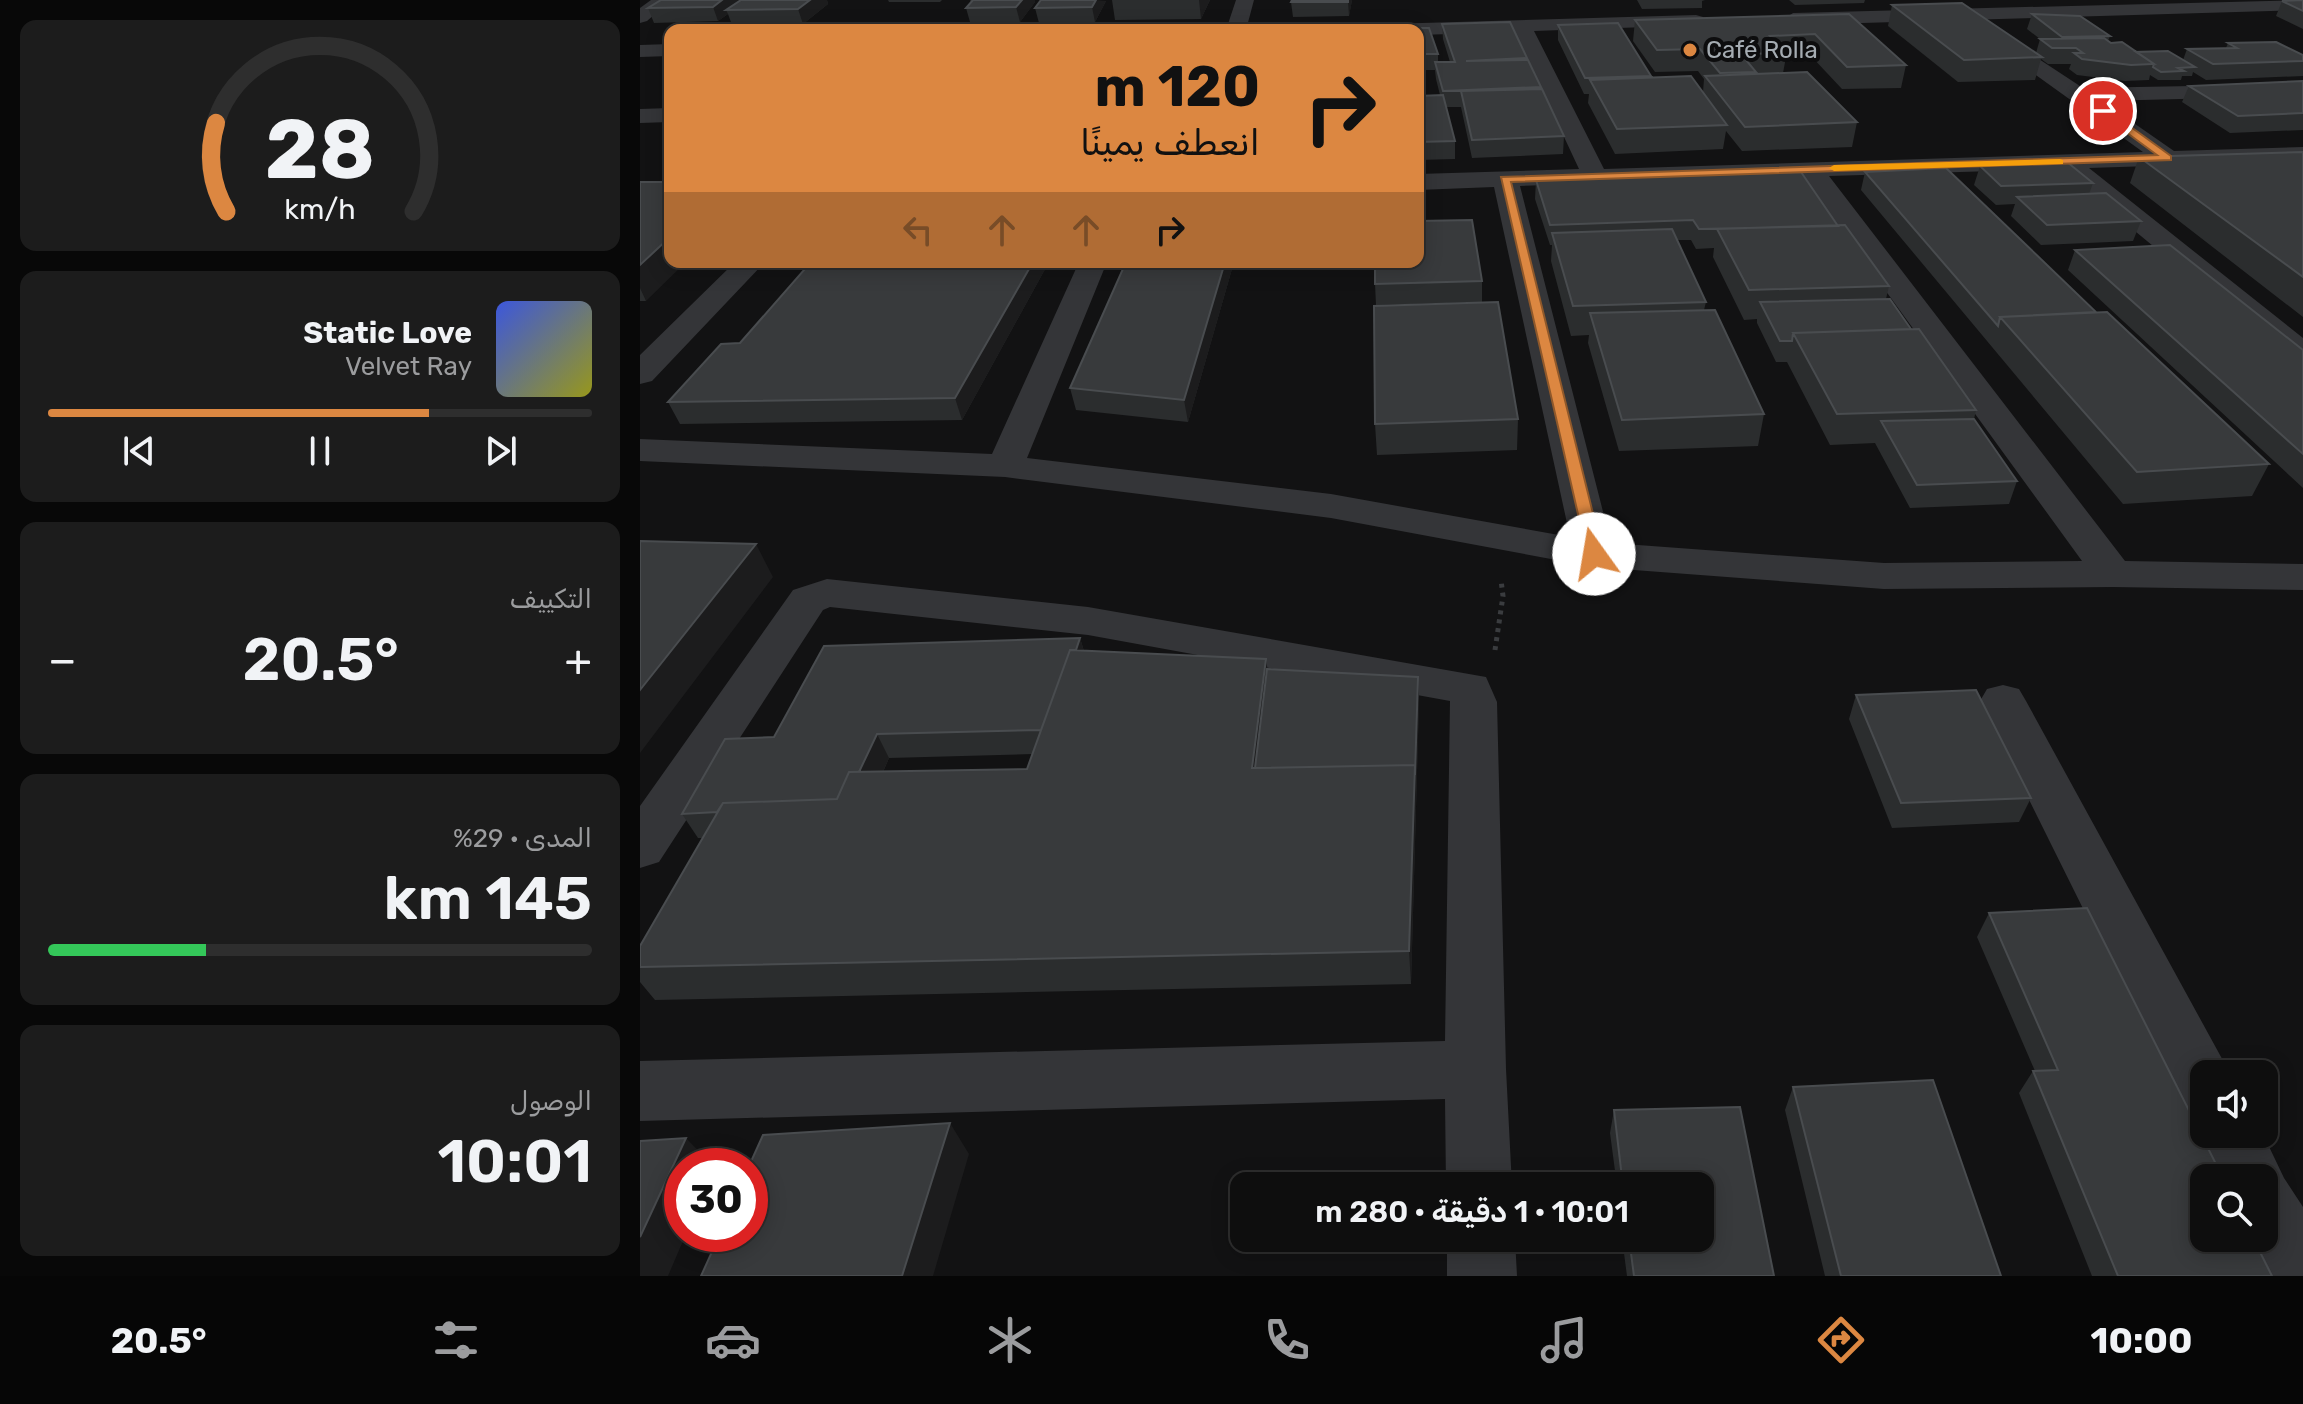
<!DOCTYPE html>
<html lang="ar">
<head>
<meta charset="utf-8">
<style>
  body { margin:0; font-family:Rubik,"Noto Sans Arabic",sans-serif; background:#1c1c1c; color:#f1f3f6; direction:rtl; height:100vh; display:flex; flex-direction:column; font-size:30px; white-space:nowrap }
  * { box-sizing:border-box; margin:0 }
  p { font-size:26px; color:#9b9c9e }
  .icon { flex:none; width:44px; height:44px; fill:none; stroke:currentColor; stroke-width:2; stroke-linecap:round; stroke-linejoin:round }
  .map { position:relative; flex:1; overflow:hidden; direction:ltr }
  .panel { display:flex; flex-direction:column; gap:20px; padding:20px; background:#080808; width:640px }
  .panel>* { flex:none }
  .hud { position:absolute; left:24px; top:24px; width:760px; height:244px; border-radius:16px; box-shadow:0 4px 20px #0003,0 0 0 2px #2e2e2e; direction:rtl; background:#dc8741; color:#111; overflow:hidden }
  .tools { position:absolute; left:1550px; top:1060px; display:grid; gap:16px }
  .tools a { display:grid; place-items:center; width:88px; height:88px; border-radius:16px; background:#0e0e0e; box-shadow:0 4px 20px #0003,0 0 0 2px #2e2e2e; font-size:40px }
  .speed { position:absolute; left:24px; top:1148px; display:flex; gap:16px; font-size:40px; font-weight:700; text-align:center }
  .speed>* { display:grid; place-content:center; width:104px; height:104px; border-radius:50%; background:#0e0e0e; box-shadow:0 4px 20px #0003,0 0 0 2px #2e2e2e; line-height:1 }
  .speed .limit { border:12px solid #d22; background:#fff; color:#111 }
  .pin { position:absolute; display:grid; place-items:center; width:68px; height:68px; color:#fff; margin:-34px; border:4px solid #fff; border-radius:50%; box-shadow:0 2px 8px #0007 }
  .me { position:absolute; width:88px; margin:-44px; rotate:347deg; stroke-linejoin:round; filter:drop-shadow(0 0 6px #0008) }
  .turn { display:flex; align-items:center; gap:28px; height:168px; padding:0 32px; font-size:36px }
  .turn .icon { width:104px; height:104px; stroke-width:2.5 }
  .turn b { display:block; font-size:56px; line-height:68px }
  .lanes { display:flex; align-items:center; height:76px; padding:0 32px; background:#0003; justify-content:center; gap:40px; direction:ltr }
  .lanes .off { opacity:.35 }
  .big { font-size:60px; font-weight:600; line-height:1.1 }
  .panel .tile { flex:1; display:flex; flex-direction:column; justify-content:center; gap:12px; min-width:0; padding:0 28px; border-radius:16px; background:#1c1c1c }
  .panel .dial { align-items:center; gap:0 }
  .dial svg { height:208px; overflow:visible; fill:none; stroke:#2e2e2e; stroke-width:7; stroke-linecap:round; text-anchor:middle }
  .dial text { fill:#f1f3f6; stroke:none }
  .song { display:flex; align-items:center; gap:24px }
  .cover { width:96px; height:96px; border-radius:12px; background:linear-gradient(135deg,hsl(230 70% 55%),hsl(60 70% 35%)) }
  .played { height:8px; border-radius:4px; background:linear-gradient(90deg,#dc8741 70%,#2e2e2e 70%) }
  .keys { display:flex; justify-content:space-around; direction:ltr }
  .heat { display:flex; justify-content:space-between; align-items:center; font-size:44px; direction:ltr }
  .charge { height:12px; border-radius:6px; background:linear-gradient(90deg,#34c759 29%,#2e2e2e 0) }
  .trip { position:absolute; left:590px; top:1172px; width:484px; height:80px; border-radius:16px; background:#0e0e0e; box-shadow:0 4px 20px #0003,0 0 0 2px #2e2e2e; font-weight:600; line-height:80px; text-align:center; direction:rtl }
  .menu { display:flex; height:128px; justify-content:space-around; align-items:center; background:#060606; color:#9b9c9e }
  .menu .icon { width:56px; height:56px }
  .menu .current { color:#dc8741 }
  .menu b { font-size:36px; color:#f1f3f6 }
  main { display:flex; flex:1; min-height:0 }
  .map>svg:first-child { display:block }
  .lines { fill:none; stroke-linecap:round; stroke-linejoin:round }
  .path { stroke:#3a3c3f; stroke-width:5; stroke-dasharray:4 5; stroke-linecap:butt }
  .minor { fill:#343538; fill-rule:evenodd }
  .wall { fill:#2b2d2e; fill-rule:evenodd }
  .shaded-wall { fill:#1c1c1d }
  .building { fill:#383a3c; stroke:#494c4f; stroke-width:2 }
  .route { fill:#dc8741; stroke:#8f582a; stroke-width:2 }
  .slow { fill:#f59e0b }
  .poi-dot { fill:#dc8741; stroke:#0d0d0e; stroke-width:3 }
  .labels { text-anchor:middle; stroke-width:8; stroke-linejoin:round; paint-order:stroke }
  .far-poi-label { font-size:24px; fill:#a5acb2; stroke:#0d0d0e; text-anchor:start }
</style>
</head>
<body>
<main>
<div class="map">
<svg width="1663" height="1276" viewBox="0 0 1663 1276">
  <rect width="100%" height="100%" fill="#121213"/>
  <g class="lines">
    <!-- path -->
    <path class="path" d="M855 650 863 596 861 580"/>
    <!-- minor -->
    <path class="minor" d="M11 0H31L7 21 0 23V8Z
      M596 0H614L606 30H586Z
      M1663 0V10L1153 25 1144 19 1153 13Z
      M1056 15 1063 17 1065 21 1063 25 894 31 964 169 1503 152 1343 37 1340 33 1350 27 1443 88 1663 84V96L1462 101 1534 151 1663 147V161L1449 168 1663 338V364L1652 361 1420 169 1189 176 1485 561 1663 564V590L1473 587 1244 589 954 567 691 518 365 477 0 461V439L352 454 439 262H467L387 458 691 494 930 537 854 187 778 190V174L939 169 875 32 778 35V30H737L747 24ZM1163 177 1442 561 1244 563 971 543 880 186Z
      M30 44V56L0 57V45Z
      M30 108V122L0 123V109Z
      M95 262H125L12 381 0 384V355Z
      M187 579 448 607 846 677 857 702 866 1069 872 1186H806L805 1099 0 1121V1061L805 1041 810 701 448 635 190 607 183 610 19 862 0 868V806L153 590Z
      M1363 685 1379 689 1386 701 1586 1066 1589 1074H1564V1134H1623L1644 1178 1663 1207V1276H1625L1606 1238H1624V1178H1576L1556 1134 1563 1116 1542 1108 1340 701 1347 689Z
      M807 1238H875L877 1276H807Z"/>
  </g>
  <!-- wall -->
  <path class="wall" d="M21 0H187L188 4 163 24 92 25 88 14 78 21 14 23 8 8Z
    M248 0H302L300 2H249Z
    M330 0H395V2L380 22H330L326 8 331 2Z
    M472 0H570L561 19 475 20Z
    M712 0 709 16 653 17 651 2Z
    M997 0H1065L1062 1V8L1002 9Z
    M1149 0H1225L1224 3 1155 5Z
    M1663 0V29L1636 16 1642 1Z
    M466 1 455 22 399 23 395 8Z
    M1252 5 1396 53 1400 39 1387 29 1392 14 1470 36 1468 41 1471 43 1496 52 1543 60 1547 49 1586 48 1588 43 1663 55V76L1566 80 1553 72 1552 76H1542L1541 80H1518L1510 75 1509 80 1485 81 1437 75 1429 69 1431 64H1408L1401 59 1395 80 1318 82 1248 26Z
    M1209 14 1266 65 1261 88 1202 89 1171 56 1146 57 1143 73 1217 122 1212 147 1102 151 1086 131 1083 149 975 154 948 103 949 94H944L918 40V25L1011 76V78L1063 92 1064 79 1058 71 1015 72 993 41 995 20Z
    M802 24 887 58 924 136 923 154 832 158 821 107H806L815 141V159L778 160V96L800 95 796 79 795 70H778V30L798 54V62H810L803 39Z
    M1663 81V130L1590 133 1542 102 1549 86Z
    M1663 152V317L1490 183 1499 157Z
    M1340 166 1453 183 1449 194 1501 221 1493 241 1401 245 1371 216 1375 204 1356 205 1334 185Z
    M1225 172 1456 312 1629 464 1612 496 1483 504 1221 190Z
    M896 180 1198 226 1249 286 1246 299 1336 410 1334 419 1377 481 1369 504 1270 508 1235 443 1190 445 1147 362H1136L1117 323V319L1104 320 1073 257 1074 248 1056 249 1051 240H1037L1066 302 1064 310 1124 414 1118 446 979 451 948 343 949 335 931 336 911 261 912 245H910L895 199Z
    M0 182 6 301H0Z
    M1435 250 1663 350V488L1428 270Z
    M409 262 322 420 40 424 28 402 100 343Z
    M594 262 548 422 436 410 430 388Z
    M842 281V302L736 305 735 284Z
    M878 419 877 450 737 455 735 424Z
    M440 638 444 651 627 669 778 677 779 701 771 984 15 1000 0 982V946L63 838H58L42 814 134 737ZM393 754 387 769 243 772 249 758Z
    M1216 695 1391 798 1379 822 1252 828 1209 719Z
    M1349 913 1632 1276H1452L1379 1093 1393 1071H1395L1337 937Z
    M1153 1087 1361 1276H1185L1145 1110Z
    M1100 1107 1134 1276H987L982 1238H1060V1186H977L970 1133 974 1110Z"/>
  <!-- shaded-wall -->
  <path class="shaded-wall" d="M82 0H101L86 10 88 14 78 21 73 7Z
    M170 0H187L188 4 163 24 158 9Z
    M382 0H395V2L380 22 376 7Z
    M456 0 466 1 455 22 452 7Z
    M559 0H570L561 19Z
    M708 0H712L709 16 708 2Z
    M30 237V262H46L6 301 0 288V265Z
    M393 262H409L322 420 315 398Z
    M585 262H594L548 422 544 400Z
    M116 544 133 577 0 753V690Z
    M440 638 447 662 408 730Z
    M626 659 631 693 621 778 612 768Z
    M778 677 779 701 771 984 769 951Z
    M237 734 249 758 216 832 203 808Z
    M310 1123 329 1154 293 1276H262Z
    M46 1138 73 1166H42V1234H46L28 1276H0V1237Z"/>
  <!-- building -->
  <path class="building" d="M21 0H82L73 7 8 8Z
    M101 0H170L158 9 86 10Z
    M333 0H382L376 7 326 8Z
    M401 0H456L452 7 395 8Z
    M652 0H708V2H651Z
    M1663 0V11L1642 1Z
    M1322 3 1402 57 1324 60 1252 5Z
    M1209 14 1266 65 1207 67 1175 34 1130 36 1147 53 1101 54 1116 72 1080 73 1060 49 1017 50 995 20Z
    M1392 14 1440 16 1470 36 1422 37Z
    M870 22 887 58 826 61 888 60 901 87 803 91 795 62H815L802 24Z
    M978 23 1011 76 945 78 918 25Z
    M757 28H789L798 54H778V30H754Z
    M1464 38 1471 43 1482 42 1514 64 1491 65 1442 59 1434 53H1443L1436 48H1412L1400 39Z
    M1636 42 1663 55V61L1573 64 1547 49 1597 48 1588 43Z
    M1528 51 1555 67 1538 68 1544 71 1521 72 1513 67 1514 64 1496 52Z
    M1167 72 1217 122 1105 127 1065 76Z
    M1051 76 1087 125 977 129 950 80Z
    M1663 81V113L1598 116 1549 86Z
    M902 89 924 136 832 140 821 91Z
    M803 95 815 141 778 142V96Z
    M1663 152V277L1499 157Z
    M1427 162 1453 183 1361 186 1340 166Z
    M1306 168 1456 312 1360 317 1358 326 1225 172Z
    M1161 172 1198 226 1059 229 1053 220 910 225 896 180Z
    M0 182H30V237L0 265Z
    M1466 193 1501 221 1407 225 1377 197Z
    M832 220 842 281 735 284V262H778V221Z
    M1205 225 1249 286 1109 290 1077 229Z
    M1032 229 1066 302 933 306 912 233Z
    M1530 245 1663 350V454L1435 250Z
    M171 262H393L315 398 28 402 81 344 100 343Z
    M486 262H585L544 400 430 388Z
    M1250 299 1271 329 1153 333 1152 341H1140L1120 302Z
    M858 302 878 419 735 424 734 306Z
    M1075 310 1124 414 982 420 950 313Z
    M1467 312 1629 464 1497 472 1360 317Z
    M1279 329 1336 410 1197 414 1153 333Z
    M1334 419 1377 481 1277 485 1241 421Z
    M0 541 116 544 0 690Z
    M440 638 436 650H430L401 730 237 734 219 772H209L197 799 83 803 77 812 42 814 85 739 134 737 184 646Z
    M430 650 626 659 612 768 775 765 769 951 0 967V946L83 803 197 799 209 772 387 769Z
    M627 669 778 677 775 775V765L615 768Z
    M1336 690 1391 798 1261 803 1216 695Z
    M1447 908 1583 1178H1564V1238H1613L1632 1276H1478L1393 1071 1418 1070 1349 913Z
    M1293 1080 1361 1276H1201L1153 1087Z
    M1100 1107 1134 1276H994L989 1238H1060V1186H983L974 1110Z
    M310 1123 262 1276H61L80 1234H110L109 1166 123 1135Z
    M46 1138 0 1237V1141Z"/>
  <!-- route -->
  <path class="route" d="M1460 109H1466L1531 156V160L871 182 963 554 954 559 948 558 861 177 1517 155 1460 113Z"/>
  <!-- slow -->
  <path class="slow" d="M1420 159 1423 160V164L1194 171 1189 168 1194 165Z"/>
  <!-- markers -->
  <circle class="poi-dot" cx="1050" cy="50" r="8"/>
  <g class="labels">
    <!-- far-poi labels -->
    <g class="far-poi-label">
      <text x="1066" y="58">Café Rolla</text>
    </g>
  </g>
</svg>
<div class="tools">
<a><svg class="icon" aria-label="sound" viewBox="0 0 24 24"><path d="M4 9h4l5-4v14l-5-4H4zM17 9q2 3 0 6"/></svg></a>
<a><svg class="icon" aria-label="search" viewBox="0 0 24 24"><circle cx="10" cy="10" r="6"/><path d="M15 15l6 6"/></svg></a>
</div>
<div class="speed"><div class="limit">30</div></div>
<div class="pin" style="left:1463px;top:111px;background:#d93025"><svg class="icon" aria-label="arrive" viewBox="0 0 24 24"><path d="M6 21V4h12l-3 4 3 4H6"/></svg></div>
<svg class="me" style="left:954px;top:554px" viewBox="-20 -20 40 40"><circle r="19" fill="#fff"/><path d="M0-13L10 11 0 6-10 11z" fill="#dc8741"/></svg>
<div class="trip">10:01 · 1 دقيقة · 280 m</div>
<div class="hud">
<div class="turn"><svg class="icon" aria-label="right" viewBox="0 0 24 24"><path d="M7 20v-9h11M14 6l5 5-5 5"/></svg><div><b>120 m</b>انعطف يمينًا</div></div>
<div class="lanes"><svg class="icon off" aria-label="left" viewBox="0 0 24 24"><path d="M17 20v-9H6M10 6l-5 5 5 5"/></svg><svg class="icon off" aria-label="ahead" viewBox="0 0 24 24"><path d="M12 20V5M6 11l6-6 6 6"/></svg><svg class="icon off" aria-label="ahead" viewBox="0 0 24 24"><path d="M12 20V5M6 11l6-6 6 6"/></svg><svg class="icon" aria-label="right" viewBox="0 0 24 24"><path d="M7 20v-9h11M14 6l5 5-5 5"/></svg></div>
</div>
</div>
<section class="panel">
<div class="tile dial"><svg viewBox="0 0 100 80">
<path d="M14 69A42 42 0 1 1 86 69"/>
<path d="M14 69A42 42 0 0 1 10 35" stroke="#dc8741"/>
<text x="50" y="56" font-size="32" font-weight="700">28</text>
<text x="50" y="72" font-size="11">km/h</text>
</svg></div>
<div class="tile">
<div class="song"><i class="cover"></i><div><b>Static Love</b><p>Velvet Ray</p></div></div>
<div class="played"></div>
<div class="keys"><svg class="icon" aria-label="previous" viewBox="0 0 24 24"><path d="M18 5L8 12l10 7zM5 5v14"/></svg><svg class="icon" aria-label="pause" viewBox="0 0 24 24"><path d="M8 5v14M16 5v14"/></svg><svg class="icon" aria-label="next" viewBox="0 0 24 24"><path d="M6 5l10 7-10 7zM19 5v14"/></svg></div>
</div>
<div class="tile"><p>التكييف</p>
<div class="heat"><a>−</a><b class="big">20.5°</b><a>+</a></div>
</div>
<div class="tile"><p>المدى · 29%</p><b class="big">145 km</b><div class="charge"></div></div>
<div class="tile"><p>الوصول</p><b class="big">10:01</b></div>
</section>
</main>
<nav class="menu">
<b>10:00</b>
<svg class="icon current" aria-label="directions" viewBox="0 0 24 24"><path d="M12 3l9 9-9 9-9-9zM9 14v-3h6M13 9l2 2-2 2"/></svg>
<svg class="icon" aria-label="music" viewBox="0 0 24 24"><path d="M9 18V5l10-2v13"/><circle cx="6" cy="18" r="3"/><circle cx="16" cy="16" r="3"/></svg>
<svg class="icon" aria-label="phone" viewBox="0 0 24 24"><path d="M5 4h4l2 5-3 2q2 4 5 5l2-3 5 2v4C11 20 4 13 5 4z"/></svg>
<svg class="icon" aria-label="climate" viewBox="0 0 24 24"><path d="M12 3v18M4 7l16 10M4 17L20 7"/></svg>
<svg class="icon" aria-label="car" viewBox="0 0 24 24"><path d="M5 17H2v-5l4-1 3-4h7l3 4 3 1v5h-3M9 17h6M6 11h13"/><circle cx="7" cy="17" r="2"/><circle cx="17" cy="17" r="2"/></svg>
<svg class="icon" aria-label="filters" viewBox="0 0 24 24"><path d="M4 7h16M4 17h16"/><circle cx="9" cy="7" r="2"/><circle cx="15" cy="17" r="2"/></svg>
<b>20.5°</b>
</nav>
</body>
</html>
